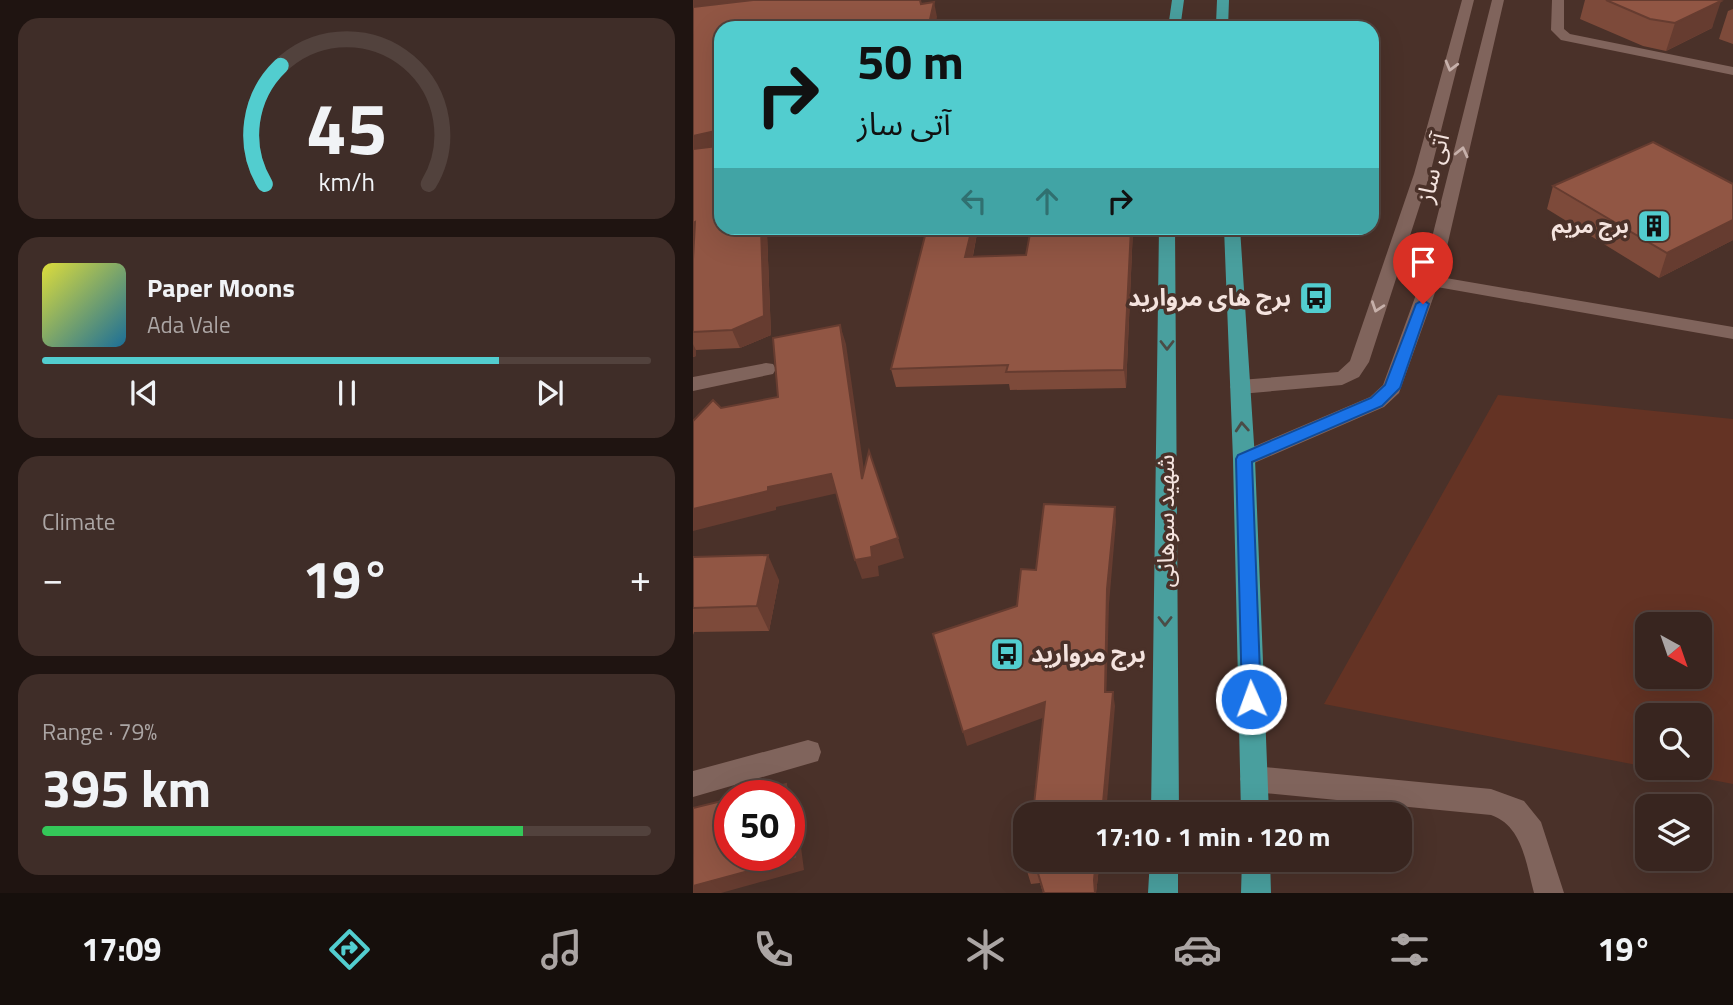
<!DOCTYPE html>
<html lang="en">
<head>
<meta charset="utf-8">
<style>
  body { margin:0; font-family:"Titillium Web","Noto Sans Arabic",sans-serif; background:#3f2d28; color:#f1f3f6; height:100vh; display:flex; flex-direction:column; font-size:26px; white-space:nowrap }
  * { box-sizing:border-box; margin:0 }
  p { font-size:23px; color:#aba5a4 }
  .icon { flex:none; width:38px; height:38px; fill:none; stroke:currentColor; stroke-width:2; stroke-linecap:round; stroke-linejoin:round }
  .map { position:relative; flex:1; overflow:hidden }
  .sheet { display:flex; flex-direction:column; gap:18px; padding:18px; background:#1f1411; width:693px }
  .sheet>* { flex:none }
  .top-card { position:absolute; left:21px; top:21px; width:665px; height:214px; border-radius:21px; box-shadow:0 7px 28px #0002,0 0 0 2px #52423d; background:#52cdcf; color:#111; overflow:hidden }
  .needle { width:46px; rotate:140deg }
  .buttons { position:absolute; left:942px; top:612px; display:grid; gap:14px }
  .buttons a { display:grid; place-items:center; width:77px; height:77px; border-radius:14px; background:#38251f; box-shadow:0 7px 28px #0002,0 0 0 2px #52423d; font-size:35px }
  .speed { position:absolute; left:21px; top:780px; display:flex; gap:14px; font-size:35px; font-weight:700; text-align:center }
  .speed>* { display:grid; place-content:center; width:91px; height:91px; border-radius:50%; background:#38251f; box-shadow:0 7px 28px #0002,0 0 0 2px #52423d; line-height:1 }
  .speed .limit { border:10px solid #d22; background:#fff; color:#111 }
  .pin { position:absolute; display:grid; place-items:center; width:60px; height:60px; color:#fff; margin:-72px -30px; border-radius:50% 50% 50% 0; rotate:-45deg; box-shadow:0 0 7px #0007 }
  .pin .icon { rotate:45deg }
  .me { position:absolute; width:77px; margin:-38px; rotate:358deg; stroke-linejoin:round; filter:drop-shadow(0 0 5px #0008) }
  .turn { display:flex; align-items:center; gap:24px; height:147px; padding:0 28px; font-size:32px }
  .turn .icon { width:91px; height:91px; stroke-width:2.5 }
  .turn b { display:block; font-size:49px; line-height:60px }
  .lanes { display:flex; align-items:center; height:66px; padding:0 28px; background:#0003; justify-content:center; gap:35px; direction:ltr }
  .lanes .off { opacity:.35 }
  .big { font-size:52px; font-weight:700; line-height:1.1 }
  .sheet .widget { flex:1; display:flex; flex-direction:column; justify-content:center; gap:10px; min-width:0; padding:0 24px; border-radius:21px; background:#3f2d28 }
  .sheet .dial { align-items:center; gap:0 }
  .dial svg { height:182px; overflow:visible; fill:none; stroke:#52423d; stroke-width:7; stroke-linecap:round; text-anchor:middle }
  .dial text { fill:#f1f3f6; stroke:none }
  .song { display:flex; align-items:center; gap:21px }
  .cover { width:84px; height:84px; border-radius:10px; background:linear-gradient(135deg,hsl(60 70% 55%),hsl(200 70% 35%)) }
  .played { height:7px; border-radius:4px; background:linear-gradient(90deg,#52cdcf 75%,#52423d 75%) }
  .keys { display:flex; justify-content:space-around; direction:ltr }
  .heat { display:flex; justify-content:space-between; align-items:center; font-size:38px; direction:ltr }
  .charge { height:10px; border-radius:5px; background:linear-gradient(90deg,#34c759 79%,#52423d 0) }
  .trip { position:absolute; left:320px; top:802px; width:399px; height:70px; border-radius:21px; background:#38251f; box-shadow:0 7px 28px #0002,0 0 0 2px #52423d; font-weight:700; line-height:70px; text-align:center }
  .tab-bar { display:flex; height:112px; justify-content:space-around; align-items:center; background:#160f0c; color:#aba5a4 }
  .tab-bar .icon { width:49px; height:49px }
  .tab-bar .selected { color:#52cdcf }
  .tab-bar b { font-size:32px; color:#f1f3f6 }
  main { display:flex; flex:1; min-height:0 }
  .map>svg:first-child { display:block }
  .green { fill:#643324; fill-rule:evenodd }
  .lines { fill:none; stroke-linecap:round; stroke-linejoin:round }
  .minor { fill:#80645c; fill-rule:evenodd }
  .major { fill:#499f9e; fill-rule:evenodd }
  .wall { fill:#7d4a3a }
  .shaded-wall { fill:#663c30 }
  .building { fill:#915644; stroke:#663c30; stroke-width:2 }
  .oneway { stroke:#c6b0aa }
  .oneway2 { stroke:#4a4c46 }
  .route { fill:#1a73e8; stroke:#114b97; stroke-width:2 }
  .labels { text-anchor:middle; stroke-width:7; stroke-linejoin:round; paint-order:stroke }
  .far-poi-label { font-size:21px; font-weight:bold; fill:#f4e3de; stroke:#4a3129; text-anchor:end }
  .street-label { font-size:24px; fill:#f4e3de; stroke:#4a3129 }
  .poi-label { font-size:24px; font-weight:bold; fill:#f4e3de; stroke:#4a3129; text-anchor:end }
</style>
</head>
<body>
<main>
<section class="sheet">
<div class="widget dial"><svg viewBox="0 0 100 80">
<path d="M14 69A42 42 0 1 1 86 69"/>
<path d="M14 69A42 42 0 0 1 21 17" stroke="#52cdcf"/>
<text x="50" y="56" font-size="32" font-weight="700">45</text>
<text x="50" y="72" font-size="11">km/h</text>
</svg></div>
<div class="widget">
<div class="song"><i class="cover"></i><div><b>Paper Moons</b><p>Ada Vale</p></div></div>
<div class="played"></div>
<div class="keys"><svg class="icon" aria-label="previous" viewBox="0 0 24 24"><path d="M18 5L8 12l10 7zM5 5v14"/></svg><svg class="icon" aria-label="pause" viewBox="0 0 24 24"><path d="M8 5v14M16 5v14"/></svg><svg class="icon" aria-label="next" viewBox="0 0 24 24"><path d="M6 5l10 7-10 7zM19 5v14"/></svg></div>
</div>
<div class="widget"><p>Climate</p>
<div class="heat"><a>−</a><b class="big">19°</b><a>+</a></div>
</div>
<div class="widget"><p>Range · 79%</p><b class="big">395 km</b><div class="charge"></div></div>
</section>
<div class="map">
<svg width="1040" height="893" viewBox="0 0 1040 893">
  <rect width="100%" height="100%" fill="#4a3129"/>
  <!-- green -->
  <path class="green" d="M805 395 1040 419V784L958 768H1006V716H954V767L631 704ZM954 625H1006V677H954Z"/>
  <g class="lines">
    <!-- minor -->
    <path class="minor" d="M769 0H781L737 174 676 362 666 377 649 385 547 394 540 392 537 387 540 382 547 380 645 372 657 361 721 174Z
      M799 0H811L747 277 1040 327V339L744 287 706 393 691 407 559 464 551 467 543 464 540 459 543 454 677 397 690 385 728 281Z
      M859 0H871V29L877 34 1040 67V75L868 40 858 30Z
      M73 363 80 364 83 369 80 374 0 391V377Z
      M115 740 125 743 128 752 125 761 0 797V771Z
      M561 766 798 789 831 801 848 822 871 893H841C833 864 830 826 798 815L561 792 551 788 547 779 551 770Z"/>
    <!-- major -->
    <path class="major" d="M479 0H491L488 22 523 24 524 0H536L535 28H475Z
      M466 228H482L486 814H458Z
      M531 228H547L562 459 576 814H548L540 459Z
      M457 859H485V893H455Z
      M549 859H577L578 893H548Z"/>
  </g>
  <!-- wall -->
  <path class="wall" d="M0 0 228 4 244 17 28 28V228H105L74 234 78 335 47 348 3 350V356L0 357 1 241 0 242Z
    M892 0H1024L1019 28 973 51 950 46 887 19Z
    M1040 9V44L1026 39 1035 11Z
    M1040 184V240L966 278 854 209 860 186Z
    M234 228H285L280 256 333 255 440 228 433 388 317 390 316 384 203 387 198 369Z
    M0 557 86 580 76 631 1 632 0 635Z
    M407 859 403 893H350L347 883 338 884 334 871Z"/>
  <!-- shaded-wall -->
  <path class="shaded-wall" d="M0 0H84L0 10Z
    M1028 1 1019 28 973 51 982 23Z
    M241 2 244 17 242 28H235Z
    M22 131 28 148 0 154V136Z
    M1040 220V240L966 278 974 253Z
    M2 222 9 240 0 242V223Z
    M68 228H105L74 234 78 335 47 348 39 330Z
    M279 228H285L276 275 272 257Z
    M438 228H440L433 388 431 370Z
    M147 325 153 344 175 498 169 479Z
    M0 344 3 350V356L0 357Z
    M138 474 145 493 83 507V510L0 531V509L75 487Z
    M422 507 423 522 416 604 413 706 412 692 414 589Z
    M205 538 211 558 185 566 186 576 169 579 162 560 178 547Z
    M75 555 86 580 76 631 64 606Z
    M420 692 422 706 413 814H409Z
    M352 702 355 716 274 746 270 732Z
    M93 784 100 797 101 812 104 817 111 870 28 893H0V886L96 808V796H94Z
    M403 859H407L403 893H402L401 880Z"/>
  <!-- building -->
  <path class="building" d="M60 0H227L228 4 241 2 235 28H28V228H68L71 316 39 330 0 332V259L2 222 0 223V149L24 146 25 134 22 131 0 136V7Z
    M913 0H1024L1028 1 982 23 957 19Z
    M960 142 1040 184V220L974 253 860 186Z
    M234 228H279L272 257 333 255 338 228H438L431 370 313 372 315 365 198 369Z
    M147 325 169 479 176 451 205 538 178 547 179 557 162 560 138 474 75 487V491L0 509V421L20 400 28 408 85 397 80 338Z
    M351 504 422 507 414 589 412 692H420L409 814H340L352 702 270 732 240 634 324 606 328 569 343 570Z
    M75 555 64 606 0 608V557Z
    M93 784 94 796H46Z
    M37 799V856H96V805H97L104 858 0 886V808Z
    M335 859H403L401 880 402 893H351L344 870 334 871Z"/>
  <!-- one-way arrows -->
  <defs><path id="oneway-chevron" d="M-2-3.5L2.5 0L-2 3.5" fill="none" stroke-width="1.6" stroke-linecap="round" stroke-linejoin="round" transform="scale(1.75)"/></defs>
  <g class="oneway">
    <use href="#oneway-chevron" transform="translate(758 66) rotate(105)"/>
    <use href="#oneway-chevron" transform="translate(769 152) rotate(-77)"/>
    <use href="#oneway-chevron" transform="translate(684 307) rotate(109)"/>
  </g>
  <g class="oneway2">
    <use href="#oneway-chevron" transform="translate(474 345) rotate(90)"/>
    <use href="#oneway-chevron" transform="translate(549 427) rotate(-94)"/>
    <use href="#oneway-chevron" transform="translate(472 621) rotate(90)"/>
  </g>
  <!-- route -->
  <path class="route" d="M730 300 736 304 707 388 689 406 559 462 568 699 565 705 558 707 551 705 549 699 543 459 545 455 678 398 692 385 723 304Z"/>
  <!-- icons -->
  <defs>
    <g id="building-square" transform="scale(1.75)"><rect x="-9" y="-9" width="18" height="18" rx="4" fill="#52cdcf" stroke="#4a3129"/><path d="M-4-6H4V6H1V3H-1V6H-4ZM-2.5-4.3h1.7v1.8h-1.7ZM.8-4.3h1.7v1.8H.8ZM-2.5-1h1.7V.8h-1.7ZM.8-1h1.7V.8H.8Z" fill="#111"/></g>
    <g id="bus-square" transform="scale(1.75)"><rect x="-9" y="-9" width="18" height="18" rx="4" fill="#52cdcf" stroke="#4a3129"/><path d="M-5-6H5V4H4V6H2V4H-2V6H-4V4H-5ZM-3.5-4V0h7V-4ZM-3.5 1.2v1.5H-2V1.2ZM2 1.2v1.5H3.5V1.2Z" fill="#111"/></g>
  </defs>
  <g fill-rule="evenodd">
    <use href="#building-square" x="961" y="226"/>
    <use href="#bus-square" x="623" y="298"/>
    <use href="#bus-square" x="314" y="654"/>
  </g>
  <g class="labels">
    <!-- far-poi labels -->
    <g class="far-poi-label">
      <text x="936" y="233">برج مریم</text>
    </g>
    <!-- street labels -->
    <g class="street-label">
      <text transform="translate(740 168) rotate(-76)" y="8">آتی ساز</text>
      <text transform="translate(473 521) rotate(-90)" y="8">شهید سوهانی</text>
    </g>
    <!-- poi labels -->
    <g class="poi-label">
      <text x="598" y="306">برج های مروارید</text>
      <text x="338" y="662" text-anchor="start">برج مروارید</text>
    </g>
  </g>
</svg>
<div class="buttons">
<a><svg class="needle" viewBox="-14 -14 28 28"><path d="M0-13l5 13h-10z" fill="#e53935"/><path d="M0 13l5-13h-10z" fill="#aba5a4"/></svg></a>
<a><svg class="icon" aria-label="search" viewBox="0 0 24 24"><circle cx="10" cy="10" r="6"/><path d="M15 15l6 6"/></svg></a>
<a><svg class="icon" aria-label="layers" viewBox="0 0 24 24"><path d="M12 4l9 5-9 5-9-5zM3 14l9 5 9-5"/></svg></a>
</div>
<div class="speed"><div class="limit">50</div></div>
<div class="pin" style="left:730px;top:304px;background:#d93025"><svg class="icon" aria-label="arrive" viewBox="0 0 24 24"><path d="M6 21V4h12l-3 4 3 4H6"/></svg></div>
<svg class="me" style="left:558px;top:699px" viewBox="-20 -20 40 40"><circle r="17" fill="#1a73e8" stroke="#fff" stroke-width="3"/><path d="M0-11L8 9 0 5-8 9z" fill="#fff"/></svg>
<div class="trip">17:10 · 1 min · 120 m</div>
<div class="top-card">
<div class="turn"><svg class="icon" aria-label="right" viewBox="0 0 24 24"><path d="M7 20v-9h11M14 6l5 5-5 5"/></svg><div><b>50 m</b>آتی ساز</div></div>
<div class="lanes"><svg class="icon off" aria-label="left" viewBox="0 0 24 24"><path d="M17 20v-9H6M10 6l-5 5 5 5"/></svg><svg class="icon off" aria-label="ahead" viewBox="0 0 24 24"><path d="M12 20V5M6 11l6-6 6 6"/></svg><svg class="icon" aria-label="right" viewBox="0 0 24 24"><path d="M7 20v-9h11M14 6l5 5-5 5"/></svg></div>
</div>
</div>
</main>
<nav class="tab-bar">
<b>17:09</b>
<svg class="icon selected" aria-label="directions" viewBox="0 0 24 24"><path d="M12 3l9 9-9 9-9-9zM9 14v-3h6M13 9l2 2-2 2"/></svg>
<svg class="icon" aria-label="music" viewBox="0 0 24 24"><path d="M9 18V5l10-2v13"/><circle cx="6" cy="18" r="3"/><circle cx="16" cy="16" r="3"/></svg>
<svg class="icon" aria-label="phone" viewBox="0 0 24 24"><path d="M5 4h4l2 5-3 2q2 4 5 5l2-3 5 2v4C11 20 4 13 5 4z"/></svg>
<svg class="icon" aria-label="climate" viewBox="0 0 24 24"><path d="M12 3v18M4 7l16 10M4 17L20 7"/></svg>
<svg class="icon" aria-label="car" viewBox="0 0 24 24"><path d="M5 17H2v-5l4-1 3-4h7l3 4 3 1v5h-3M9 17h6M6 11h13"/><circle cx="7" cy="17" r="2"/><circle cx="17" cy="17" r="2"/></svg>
<svg class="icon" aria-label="filters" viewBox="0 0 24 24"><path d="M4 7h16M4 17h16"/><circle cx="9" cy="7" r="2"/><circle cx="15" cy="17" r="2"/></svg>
<b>19°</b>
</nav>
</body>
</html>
